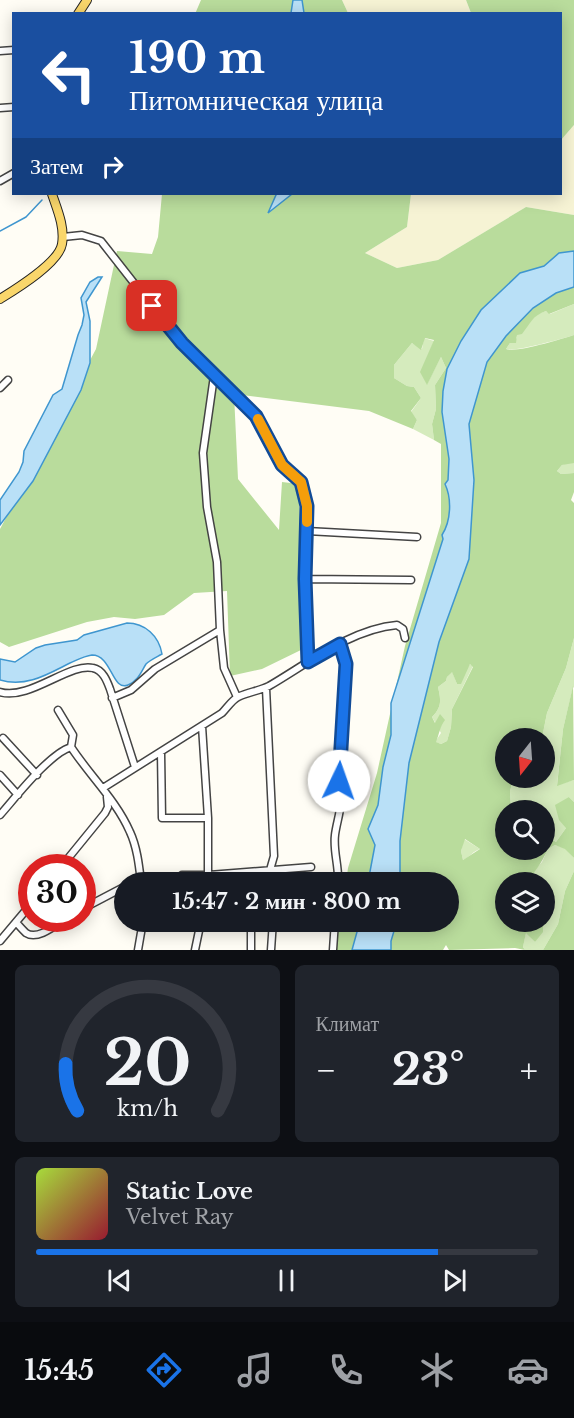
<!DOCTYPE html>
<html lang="ru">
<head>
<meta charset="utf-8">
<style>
  body { margin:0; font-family:"Libre Baskerville",serif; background:#20242c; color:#f1f3f6; height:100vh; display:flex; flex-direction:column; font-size:22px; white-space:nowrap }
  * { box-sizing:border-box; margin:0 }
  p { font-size:20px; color:#9ea1a6 }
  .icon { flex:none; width:33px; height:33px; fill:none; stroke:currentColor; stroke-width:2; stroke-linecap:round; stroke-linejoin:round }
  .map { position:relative; height:950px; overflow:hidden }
  .details { display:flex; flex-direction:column; gap:15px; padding:15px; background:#0d0f14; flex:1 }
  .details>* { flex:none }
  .hud { position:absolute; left:12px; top:12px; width:550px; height:183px; border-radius:0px; box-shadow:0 3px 15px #0003; background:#1a4fa0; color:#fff; overflow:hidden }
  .needle { width:39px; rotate:197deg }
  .controls { position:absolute; left:495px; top:728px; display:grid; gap:12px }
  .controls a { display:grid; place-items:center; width:60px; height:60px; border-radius:50%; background:#171b24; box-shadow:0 3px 15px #0003; font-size:30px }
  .speed { position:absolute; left:18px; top:854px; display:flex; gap:12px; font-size:30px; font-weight:700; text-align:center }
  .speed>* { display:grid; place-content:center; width:78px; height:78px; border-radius:50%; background:#171b24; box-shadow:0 3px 15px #0003; line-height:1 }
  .speed .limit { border:9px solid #d22; background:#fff; color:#111 }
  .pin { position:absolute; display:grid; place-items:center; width:51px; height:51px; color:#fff; margin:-26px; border-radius:12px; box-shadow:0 3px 9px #0006 }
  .me { position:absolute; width:66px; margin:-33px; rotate:3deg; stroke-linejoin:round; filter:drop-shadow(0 0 4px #0008) }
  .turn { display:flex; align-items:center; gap:21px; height:126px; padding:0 18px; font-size:27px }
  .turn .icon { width:78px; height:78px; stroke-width:2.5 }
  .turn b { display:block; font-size:42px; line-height:51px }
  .then { display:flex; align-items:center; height:57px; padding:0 18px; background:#0003; gap:12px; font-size:22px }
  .big { font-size:45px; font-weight:700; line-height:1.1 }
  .details .widget { flex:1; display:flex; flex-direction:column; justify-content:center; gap:9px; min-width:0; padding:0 21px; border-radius:9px; background:#20242c }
  .details .dial { align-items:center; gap:0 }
  .dial svg { height:156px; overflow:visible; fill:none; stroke:#363941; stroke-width:7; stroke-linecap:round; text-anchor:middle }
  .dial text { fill:#f1f3f6; stroke:none }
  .song { display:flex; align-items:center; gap:18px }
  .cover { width:72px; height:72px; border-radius:9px; background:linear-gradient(135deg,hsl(80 70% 55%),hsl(350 70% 35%)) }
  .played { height:6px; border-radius:3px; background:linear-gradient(90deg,#1a73e8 80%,#363941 80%) }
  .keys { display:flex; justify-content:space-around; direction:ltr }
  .heat { display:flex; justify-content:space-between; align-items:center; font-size:33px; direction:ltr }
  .details .tiles { flex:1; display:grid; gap:15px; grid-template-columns:1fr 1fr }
  .widget:last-child { grid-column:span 2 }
  .trip { position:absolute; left:114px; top:872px; width:345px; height:60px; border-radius:30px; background:#171b24; box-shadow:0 3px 15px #0003; font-weight:700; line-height:60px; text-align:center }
  .tab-bar { display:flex; height:96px; justify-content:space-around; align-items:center; background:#090b0e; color:#9ea1a6 }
  .tab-bar .icon { width:42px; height:42px }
  .tab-bar .active { color:#1a73e8 }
  .tab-bar b { font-size:27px; color:#f1f3f6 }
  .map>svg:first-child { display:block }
  .farmland { fill:#f6f3d4 }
  .green { fill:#d5ebbd }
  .forest { fill:#b9dc9c; fill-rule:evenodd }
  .water { fill:#b9e0f7; stroke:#3f96cf; stroke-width:1.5 }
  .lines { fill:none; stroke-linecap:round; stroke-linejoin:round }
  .stream { stroke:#3f96cf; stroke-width:1.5 }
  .minor-casing { stroke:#444; stroke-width:9 }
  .major-casing { stroke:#222; stroke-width:10 }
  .minor { stroke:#fff; stroke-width:6 }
  .major { stroke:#f9d66b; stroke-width:8 }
  .route-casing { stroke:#114b97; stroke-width:15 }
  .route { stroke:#1a73e8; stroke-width:10 }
  .slow { stroke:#f59e0b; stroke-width:10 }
</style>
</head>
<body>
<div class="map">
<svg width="574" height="950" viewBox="0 0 574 950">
  <rect width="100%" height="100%" fill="#fffdf5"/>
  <!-- farmland -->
  <path class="farmland" d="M342 0H466L471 13H348Z
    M574 125V215L526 207 438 260 397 268 365 253 407 227 411 194H561V140Z"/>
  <!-- green -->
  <path class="green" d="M574 304V335C561 339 516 352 506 349L510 343 517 338V334L538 314 546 311 550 314Z
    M424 338 434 341 421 372 427 384 441 357 446 368 435 385 436 409 432 424 434 440 413 429 417 420 411 412 421 398 414 387 407 386 394 378V365L412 343 422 349Z
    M569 462 574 463V473L561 474 557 471 562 465Z
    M574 638V688L573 687 563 729 557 785 574 780V802L569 797 566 828 556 842 545 835 544 810H511L510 791 514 777H544V738H540L543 733 547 713 566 668Z
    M470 664 473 666 452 709 451 727 447 741 441 744 435 742 441 733 432 717C442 707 441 700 438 687L446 681 447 677 452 671 457 684Z
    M464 839 480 849C473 851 470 857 463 860L461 851Z
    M555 845 565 848 574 858V871L565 891 558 924 543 950H525L523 947 526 932 535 942 543 921H540H544V882H523L542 862 548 849Z"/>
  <!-- forest -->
  <path class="forest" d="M201 0H342L348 13 195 14Z
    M466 0H574V125L561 140V14L471 13Z
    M162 194H411L407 227 365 253 397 268 438 260 526 207 574 215V304L549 314 546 311C532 316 530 324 522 334L517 335 516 343H510L506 349C517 353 561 339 574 335V463L562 465 557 471 561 474 574 473V492L571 500 574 503V638L566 668 547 713 543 733 540 738H506V777H514L510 791 511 810H506V849H544L545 835 556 842 566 828 559 820 555 805 569 797 574 802V858L565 849 555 845 548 849C544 858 534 876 525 881 520 883 511 882 506 882V921H526V925L530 921H543V932L535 942 526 933 523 947 525 950 515 948 449 950 446 945 443 950H335L339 921H448V882H346L348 868 377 773 405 646 441 523V444L434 440 432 424 436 409 435 385 446 368 441 357 427 385 420 372 434 340 425 338 421 350 412 343 394 365V378L407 386 414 387 421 398 411 411 417 420 413 429 369 411 234 394 238 479 279 530 282 482 299 484 303 649 262 669 230 676 227 591 194 593 164 615 135 619 114 617 87 622 9 647 0 642V529L96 349 117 251 152 254 158 237ZM470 664 473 667 452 709 451 727 447 741 441 744 436 742C439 735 440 726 445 720L440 714 435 723 432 717C442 707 441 700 438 687L446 681 447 677 452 672 457 684H461ZM465 839 480 849 463 860 461 851Z
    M573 686 574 780 557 786 563 729Z
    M574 871V950H543L558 924 565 891Z"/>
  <!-- water -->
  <path class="water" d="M293 0H302L304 13H291Z
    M277 194H292L268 213 276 195Z
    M574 251V287L556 293 533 308 506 336 487 362 469 424 474 480 469 559 439 642 409 763 400 841V882H368L375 845 368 829 378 805 383 767 391 735V703L443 539 442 535C451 521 452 499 445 484L448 480 449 459 442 412 443 391 447 369 461 341 481 310 520 273 544 266 559 253Z
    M98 277H102L86 302 90 321V363L81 390 33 481 0 525V500L19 472 23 462 24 451 53 395 62 389 78 335 82 325 84 315 81 298 90 282Z
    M127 623C145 623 159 636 162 654 157 657 150 660 146 664 141 672 138 681 128 685 112 692 112 655 92 655 84 656 77 660 70 663 48 674 26 688 0 680V659L15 662 36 648 45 645 77 640 84 635Z
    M360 921H397L391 941V950H352Z"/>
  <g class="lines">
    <!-- stream -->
    <path class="stream" d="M0 231 26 217 42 200"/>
    <!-- minor casing -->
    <g class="minor-casing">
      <path id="minor" d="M0 51 14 50
        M0 108 14 107
        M0 181 14 173
        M63 237 82 235 101 241 181 343 257 416 282 465 301 482 307 506 305 579 308 661
        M214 376 203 453 207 507 217 562 220 630
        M0 388 8 380
        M307 531 417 537
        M305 579 411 580
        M266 688 274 856 270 870 271 882
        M0 692C29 701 70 662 93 668 103 670 107 681 110 689L135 767
        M112 698 131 690 155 669 220 630 224 668 237 697
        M58 710 73 735 71 747C90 776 116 800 130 832 137 847 139 865 141 882
        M202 726 208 818V882
        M3 738 37 775
        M161 752 162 818H208
        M0 775 18 795
        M103 788 222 713C227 708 232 700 238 697 248 692 259 691 269 686 307 664 351 629 397 625L403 629 405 638
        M0 815C16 797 49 754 71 747
        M61 867 105 813 108 807 107 797
        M182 875H209L311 867
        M338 882C339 866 333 851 335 835 337 819 344 804 339 788L346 664 340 644
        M82 909 124 887
        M251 921V950
        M16 922C19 926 23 930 26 933 38 941 57 924 67 918
        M0 941 32 903
        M138 950 143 921
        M195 950 201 921
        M271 950 273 921
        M333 950 335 921"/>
    </g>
    <!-- major casing -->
    <g class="major-casing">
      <path id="major" d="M78 14 87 0
        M0 299C16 289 59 263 62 244 65 227 57 209 52 194"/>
    </g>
    <!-- minor -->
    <use href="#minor" class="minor"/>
    <!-- major -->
    <use href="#major" class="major"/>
  </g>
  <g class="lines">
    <!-- route casing -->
    <g class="route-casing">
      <path id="route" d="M152 306 182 343 256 416 282 465 301 482 307 506 305 579 308 662 340 644 346 664 339 781"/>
    </g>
    <!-- route -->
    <use href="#route" class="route"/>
    <!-- slow -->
    <path class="slow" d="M258 419 282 465 301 482 307 506V522"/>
  </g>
</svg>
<div class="controls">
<a><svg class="needle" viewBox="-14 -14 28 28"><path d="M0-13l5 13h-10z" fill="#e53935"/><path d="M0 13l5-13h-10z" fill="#9ea1a6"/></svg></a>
<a><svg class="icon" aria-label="search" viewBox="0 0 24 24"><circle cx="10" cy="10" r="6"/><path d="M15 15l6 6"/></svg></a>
<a><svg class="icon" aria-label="layers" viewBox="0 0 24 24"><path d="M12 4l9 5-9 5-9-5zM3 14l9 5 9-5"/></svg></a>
</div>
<div class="speed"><div class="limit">30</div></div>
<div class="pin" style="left:152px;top:306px;background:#d93025"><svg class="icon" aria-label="arrive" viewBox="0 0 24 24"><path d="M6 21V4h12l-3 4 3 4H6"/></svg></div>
<svg class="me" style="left:339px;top:781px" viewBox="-20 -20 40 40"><circle r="19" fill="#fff"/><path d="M0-13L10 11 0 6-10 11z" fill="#1a73e8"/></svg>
<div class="trip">15:47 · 2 мин · 800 m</div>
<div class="hud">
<div class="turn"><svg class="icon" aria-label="left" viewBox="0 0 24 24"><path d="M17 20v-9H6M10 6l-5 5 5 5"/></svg><div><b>190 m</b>Питомническая улица</div></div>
<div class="then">Затем<svg class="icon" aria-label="right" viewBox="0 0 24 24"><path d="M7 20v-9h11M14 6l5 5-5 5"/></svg></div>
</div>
</div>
<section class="details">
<div class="tiles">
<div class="widget dial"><svg viewBox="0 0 100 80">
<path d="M14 69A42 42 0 1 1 86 69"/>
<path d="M14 69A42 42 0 0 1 8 45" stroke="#1a73e8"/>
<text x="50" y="56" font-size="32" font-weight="700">20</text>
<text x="50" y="72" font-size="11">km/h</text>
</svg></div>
<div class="widget"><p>Климат</p>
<div class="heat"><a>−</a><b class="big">23°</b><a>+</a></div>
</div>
<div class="widget">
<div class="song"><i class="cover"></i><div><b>Static Love</b><p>Velvet Ray</p></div></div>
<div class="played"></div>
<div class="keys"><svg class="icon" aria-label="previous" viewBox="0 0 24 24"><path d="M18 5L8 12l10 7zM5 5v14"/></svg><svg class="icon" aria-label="pause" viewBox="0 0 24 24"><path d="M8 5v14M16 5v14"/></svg><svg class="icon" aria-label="next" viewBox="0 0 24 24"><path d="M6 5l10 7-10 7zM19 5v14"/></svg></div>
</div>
</div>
</section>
<nav class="tab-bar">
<b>15:45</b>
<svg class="icon active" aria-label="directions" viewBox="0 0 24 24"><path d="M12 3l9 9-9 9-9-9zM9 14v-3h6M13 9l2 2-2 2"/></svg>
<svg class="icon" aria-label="music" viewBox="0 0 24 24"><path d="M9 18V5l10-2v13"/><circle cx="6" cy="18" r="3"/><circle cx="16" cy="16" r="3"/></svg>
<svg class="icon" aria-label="phone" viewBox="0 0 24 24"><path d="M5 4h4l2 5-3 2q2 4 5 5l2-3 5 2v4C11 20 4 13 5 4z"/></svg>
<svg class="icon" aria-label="climate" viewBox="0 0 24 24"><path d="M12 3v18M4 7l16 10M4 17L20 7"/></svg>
<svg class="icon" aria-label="car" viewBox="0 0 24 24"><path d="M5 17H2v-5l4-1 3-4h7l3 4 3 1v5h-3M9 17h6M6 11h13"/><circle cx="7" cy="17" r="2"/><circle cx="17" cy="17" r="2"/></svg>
</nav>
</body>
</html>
